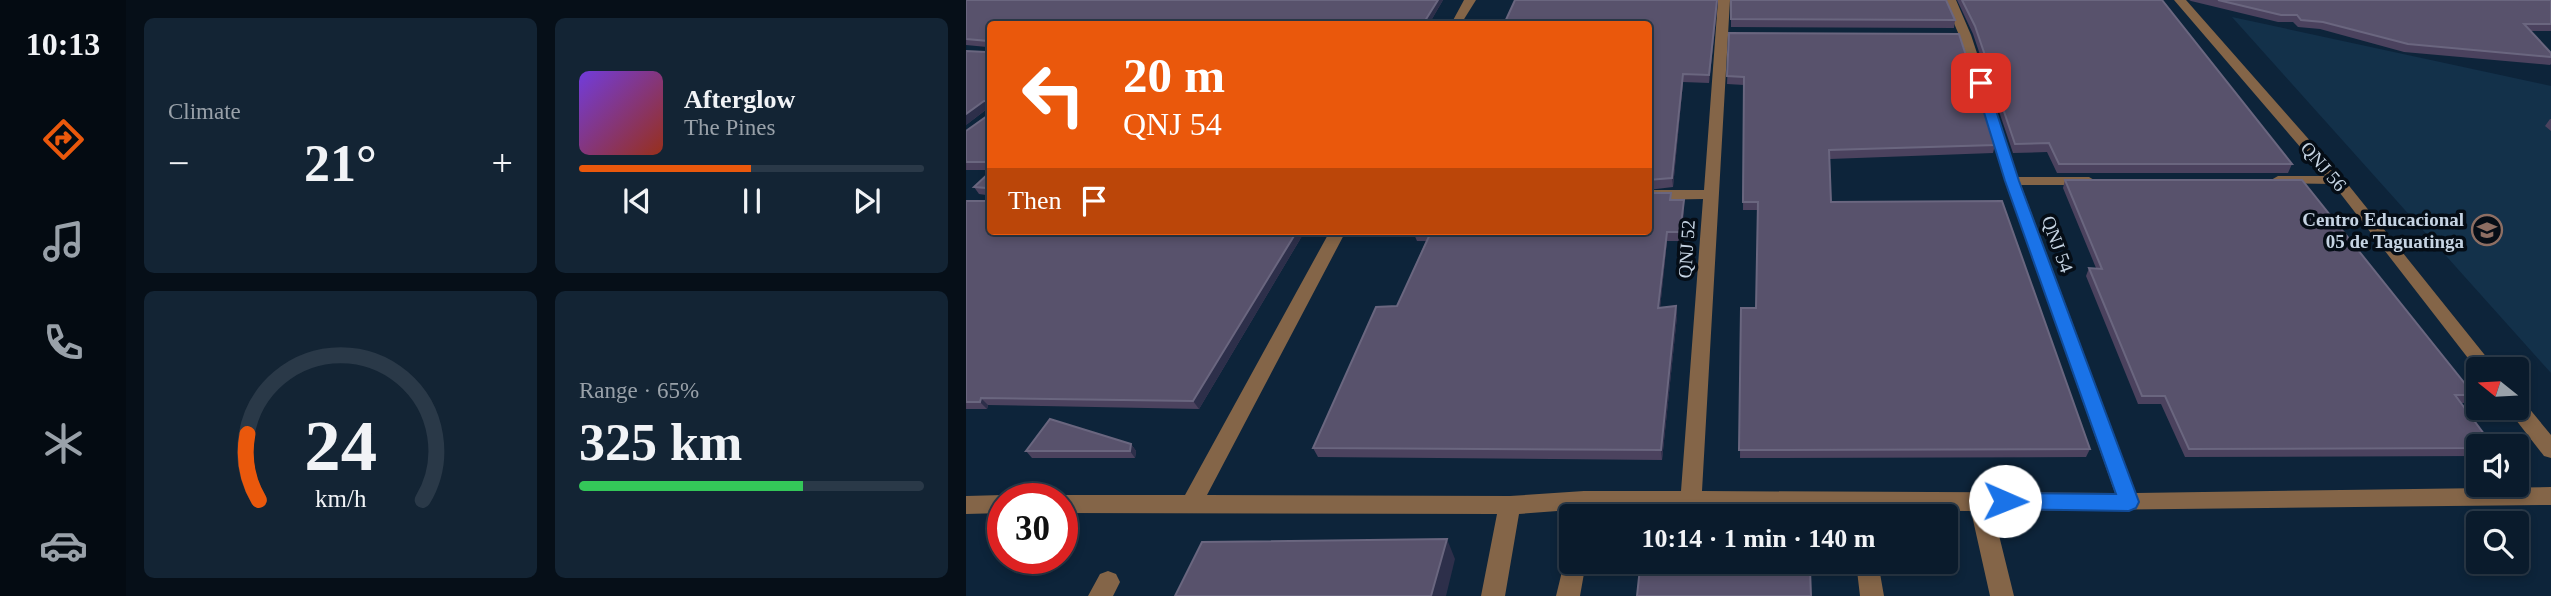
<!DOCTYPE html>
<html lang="en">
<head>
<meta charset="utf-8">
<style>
  body { margin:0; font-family:"Times New Roman",serif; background:#132434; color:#f1f3f6; height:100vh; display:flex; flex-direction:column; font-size:26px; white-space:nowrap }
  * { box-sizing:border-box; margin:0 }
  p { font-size:23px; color:#99a1a9 }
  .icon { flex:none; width:38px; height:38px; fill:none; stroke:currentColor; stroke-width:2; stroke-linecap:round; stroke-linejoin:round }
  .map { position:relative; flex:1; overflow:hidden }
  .side { display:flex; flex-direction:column; gap:18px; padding:18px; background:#060f18; width:840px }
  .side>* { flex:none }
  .top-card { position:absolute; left:21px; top:21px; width:665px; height:214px; border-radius:7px; box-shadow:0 4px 10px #0003,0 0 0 2px #2a3948; background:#ea580c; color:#fff; overflow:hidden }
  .needle { width:46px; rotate:288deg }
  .fabs { position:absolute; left:1500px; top:357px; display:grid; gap:14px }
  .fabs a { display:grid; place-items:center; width:63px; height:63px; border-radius:7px; background:#0a1b2c; box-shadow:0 4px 10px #0003,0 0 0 2px #2a3948; font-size:35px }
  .speed { position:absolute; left:21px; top:483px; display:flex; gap:14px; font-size:35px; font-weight:700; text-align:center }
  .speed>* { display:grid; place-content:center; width:91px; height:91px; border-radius:50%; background:#0a1b2c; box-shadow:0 4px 10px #0003,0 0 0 2px #2a3948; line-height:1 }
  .speed .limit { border:10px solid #d22; background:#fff; color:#111 }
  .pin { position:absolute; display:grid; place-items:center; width:60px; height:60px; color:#fff; margin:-30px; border-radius:14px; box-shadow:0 4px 10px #0006 }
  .me { position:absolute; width:77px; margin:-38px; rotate:91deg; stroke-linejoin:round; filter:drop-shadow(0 0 5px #0008) }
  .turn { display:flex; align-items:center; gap:24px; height:147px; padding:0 21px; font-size:32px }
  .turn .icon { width:91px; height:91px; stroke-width:2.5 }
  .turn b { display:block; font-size:49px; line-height:60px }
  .then { display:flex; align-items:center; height:66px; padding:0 21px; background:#0003; gap:14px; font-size:26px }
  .big { font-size:52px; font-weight:600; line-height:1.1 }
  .side .tile { flex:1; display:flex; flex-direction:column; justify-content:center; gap:10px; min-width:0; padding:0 24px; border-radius:10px; background:#132434 }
  .side .dial { align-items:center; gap:0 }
  .dial svg { height:182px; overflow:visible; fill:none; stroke:#2a3948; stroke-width:7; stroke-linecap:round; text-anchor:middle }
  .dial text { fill:#f1f3f6; stroke:none }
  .song { display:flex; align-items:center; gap:21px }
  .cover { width:84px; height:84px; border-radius:10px; background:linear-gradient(135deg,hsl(260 70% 55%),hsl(10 70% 35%)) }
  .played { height:7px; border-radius:4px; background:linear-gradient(90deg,#ea580c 50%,#2a3948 50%) }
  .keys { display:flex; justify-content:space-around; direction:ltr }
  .heat { display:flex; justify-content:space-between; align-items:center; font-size:38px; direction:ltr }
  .charge { height:10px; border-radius:5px; background:linear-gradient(90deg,#34c759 65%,#2a3948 0) }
  .side .tiles { flex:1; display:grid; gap:18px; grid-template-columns:repeat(2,1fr) }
  .trip { position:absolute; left:593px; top:504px; width:399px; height:70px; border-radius:7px; background:#0a1b2c; box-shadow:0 4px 10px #0003,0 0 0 2px #2a3948; font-weight:600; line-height:70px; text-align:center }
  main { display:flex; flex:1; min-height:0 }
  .menu { display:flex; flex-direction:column; width:126px; justify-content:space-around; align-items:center; background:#040b12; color:#99a1a9 }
  .menu .icon { width:49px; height:49px }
  .menu .on { color:#ea580c }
  .menu b { font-size:32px; color:#f1f3f6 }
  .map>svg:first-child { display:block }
  .built { fill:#13314a }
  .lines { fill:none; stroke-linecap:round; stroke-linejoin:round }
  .minor { fill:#846548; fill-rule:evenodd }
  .wall { fill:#4b425e }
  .shaded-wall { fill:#2d2f4a }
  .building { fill:#58526c; stroke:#6a667f; stroke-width:2 }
  .route { fill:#1a73e8; stroke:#114b97; stroke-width:2 }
  .labels { text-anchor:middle; stroke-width:7; stroke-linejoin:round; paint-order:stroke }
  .street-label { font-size:19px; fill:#c6d4e3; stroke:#050d16 }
  .poi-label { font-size:19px; font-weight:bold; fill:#c6d4e3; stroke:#050d16; text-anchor:end }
</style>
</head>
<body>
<main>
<nav class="menu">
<b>10:13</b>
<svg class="icon on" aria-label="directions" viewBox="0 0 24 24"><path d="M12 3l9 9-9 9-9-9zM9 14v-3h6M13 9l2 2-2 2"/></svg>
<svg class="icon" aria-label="music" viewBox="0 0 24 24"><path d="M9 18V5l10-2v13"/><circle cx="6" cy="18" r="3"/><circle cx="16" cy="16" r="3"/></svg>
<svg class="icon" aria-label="phone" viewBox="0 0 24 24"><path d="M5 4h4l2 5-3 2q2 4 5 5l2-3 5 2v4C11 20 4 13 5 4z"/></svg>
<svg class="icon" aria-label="climate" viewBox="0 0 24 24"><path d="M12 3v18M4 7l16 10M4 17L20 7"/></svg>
<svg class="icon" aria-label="car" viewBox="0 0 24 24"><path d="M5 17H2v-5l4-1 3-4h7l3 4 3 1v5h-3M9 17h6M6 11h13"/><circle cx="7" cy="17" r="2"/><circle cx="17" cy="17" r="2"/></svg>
</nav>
<section class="side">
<div class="tiles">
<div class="tile"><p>Climate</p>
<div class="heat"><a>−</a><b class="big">21°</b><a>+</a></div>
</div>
<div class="tile">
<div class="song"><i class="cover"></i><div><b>Afterglow</b><p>The Pines</p></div></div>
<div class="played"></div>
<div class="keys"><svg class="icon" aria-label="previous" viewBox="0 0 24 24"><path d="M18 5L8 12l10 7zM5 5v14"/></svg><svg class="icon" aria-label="pause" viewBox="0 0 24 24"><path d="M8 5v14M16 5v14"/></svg><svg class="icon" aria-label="next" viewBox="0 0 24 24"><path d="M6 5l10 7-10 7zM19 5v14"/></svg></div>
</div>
<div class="tile dial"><svg viewBox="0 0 100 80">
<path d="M14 69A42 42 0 1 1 86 69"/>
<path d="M14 69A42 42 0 0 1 9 40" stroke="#ea580c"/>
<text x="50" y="56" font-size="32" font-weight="700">24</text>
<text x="50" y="72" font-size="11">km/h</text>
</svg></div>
<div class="tile"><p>Range · 65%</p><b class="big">325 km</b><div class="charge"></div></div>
</div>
</section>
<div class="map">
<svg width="1585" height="596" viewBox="0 0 1585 596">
  <rect width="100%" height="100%" fill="#0d243a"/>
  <!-- built -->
  <path class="built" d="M1266 17 1585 86V373Z"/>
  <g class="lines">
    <!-- minor -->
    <path class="minor" d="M498 0H510L495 24H485Z
      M752 0H764L736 491 1149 493 1039 181 993 35 978 0H990L1005 35 1052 177H1123L1130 181 1123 185H1055L1170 493 1585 487V505L1027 511 1048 596H1024L1005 511 618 509 553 514 539 596H515L531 514 96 513V499H88L96 495H219L364 231H380L241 495 544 496 618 491H715L737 199 682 200V190H738Z
      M1208 0H1220L1376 177 1530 369 1512 371 1367 184 1307 183 1305 180 1312 176H1359Z
      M1550 399 1557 401 1585 435V458L1578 456 1543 411 1541 408H1550Z
      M37 495 45 499H37V513L0 514V496Z
      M606 552V562H620L614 596H590L600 555Z
      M890 562H912L918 596H894Z
      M142 571 150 574 154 582 147 596H122L134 574Z"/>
  </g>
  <!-- wall -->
  <path class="wall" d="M0 0H477L463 24H24V170H0V131L21 116V109L0 125 21 47 0 45Z
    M549 0H752L743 83 717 82 707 187 682 190V24Z
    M991 0H1196L1326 164 1322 173H1091L1081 152 1047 153 1007 34Z
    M1223 0H1585V31H1564L1585 53V64L1584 65 1438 52 1354 29 1332 27 1327 22H1312L1225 1Z
    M765 19 989 20 988 28 765 27Z
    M763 33 1029 145 1027 153 864 159 865 202 1124 449 1120 457 774 458 775 308H790L792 210H777L778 85 761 84Z
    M1584 119H1585V131L1579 126Z
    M24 172V231H339L233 409 22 405 21 409H0V201H20V195L13 194 8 187Z
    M1099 180 1508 395 1501 403H1495L1512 446V456L1219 457 1195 404H1172L1120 276 1123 268H1130L1097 188Z
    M705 193V200L718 209 715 241H701L694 308 710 306 711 316 696 460 352 457 347 448 431 306 460 241H451L447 232Z
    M165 444 170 451 169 458H66L60 451Z"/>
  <!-- shaded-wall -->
  <path class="shaded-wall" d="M472 0H477L463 24H457Z
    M751 0H752L743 83V75Z
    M717 74V82L707 187 706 178Z
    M18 101 22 108 0 125V114Z
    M718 200V209L715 241 714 232Z
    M331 231H339L233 409 227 401Z
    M701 232V241L693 318 692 308Z
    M710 306 711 316 696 460 695 450Z
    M15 398 22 405 21 409 14 402Z
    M165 444 170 451 169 458 164 451Z
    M481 539 489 559 480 596H465Z"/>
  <!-- building -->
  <path class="building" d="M0 0H472L457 24H24V162H0V131L21 116V101H18L0 114V51L20 52 22 41 0 39Z
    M549 0H751L743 75 717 74 706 178 682 180V24H538Z
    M765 0H980L989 20 765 19Z
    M996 0H1196L1326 164H1093L1083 143 1049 144 1009 26Z
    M1252 0H1585V24H1558L1585 53V57L1442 44 1357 22 1335 20 1331 15H1315Z
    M763 33 993 34 1029 145 863 150 865 202 1036 201 1124 449 773 450 775 308H790L792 202H777L778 77 761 76Z
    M24 172V231H331L227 401 15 398 14 402H0V201H20V188L8 187Z
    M1099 180H1336L1508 395H1489L1527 446H1512V448L1223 449 1199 396H1176L1123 268 1136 269Z
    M682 193H705L704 200H718L714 232H701L692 308 710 306 695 450 347 448 410 307 431 306 465 232H447L448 231H682Z
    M84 419 165 444 164 451H60Z
    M481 539 465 596H209L236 542Z
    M765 564V568L844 569 845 596H671L674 568Z"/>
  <!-- route -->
  <path class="route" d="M1015 80 1021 83 1053 181 1173 502 1170 508 1163 511 1039 509 1032 507 1029 501 1032 495 1039 493 1150 494 1039 181 1009 83Z"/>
  <!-- icons -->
  <defs>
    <g id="school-ring" transform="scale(1.575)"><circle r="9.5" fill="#050d16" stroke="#8d6e63" stroke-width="1.5"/><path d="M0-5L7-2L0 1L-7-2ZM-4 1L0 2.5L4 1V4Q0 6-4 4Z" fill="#8d6e63"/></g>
  </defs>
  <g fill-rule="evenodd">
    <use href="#school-ring" x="1521" y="230"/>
  </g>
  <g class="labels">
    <!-- street labels -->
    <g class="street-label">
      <text transform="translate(1358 166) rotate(49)" y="7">QNJ 56</text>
      <text transform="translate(1092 244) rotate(70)" y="7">QNJ 54</text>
      <text transform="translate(720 249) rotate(-86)" y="7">QNJ 52</text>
    </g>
    <!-- poi labels -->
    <g class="poi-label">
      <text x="1498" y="226">Centro Educacional<tspan x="1498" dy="22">05 de Taguatinga</tspan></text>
    </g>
  </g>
</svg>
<div class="fabs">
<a><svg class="needle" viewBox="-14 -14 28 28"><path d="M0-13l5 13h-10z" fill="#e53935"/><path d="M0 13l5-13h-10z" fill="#99a1a9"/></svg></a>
<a><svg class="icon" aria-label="sound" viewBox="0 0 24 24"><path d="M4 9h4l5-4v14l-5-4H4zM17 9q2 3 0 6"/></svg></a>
<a><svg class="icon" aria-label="search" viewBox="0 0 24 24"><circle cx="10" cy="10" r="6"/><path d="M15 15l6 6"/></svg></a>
</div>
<div class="speed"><div class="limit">30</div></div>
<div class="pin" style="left:1015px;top:83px;background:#d93025"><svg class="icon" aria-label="arrive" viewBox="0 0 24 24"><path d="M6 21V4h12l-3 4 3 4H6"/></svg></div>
<svg class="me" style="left:1039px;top:501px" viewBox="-20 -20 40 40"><circle r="19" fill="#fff"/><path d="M0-13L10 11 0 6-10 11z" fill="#1a73e8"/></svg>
<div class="trip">10:14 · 1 min · 140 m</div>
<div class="top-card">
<div class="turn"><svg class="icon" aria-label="left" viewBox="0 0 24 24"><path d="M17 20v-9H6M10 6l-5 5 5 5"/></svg><div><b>20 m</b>QNJ 54</div></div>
<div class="then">Then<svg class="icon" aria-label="arrive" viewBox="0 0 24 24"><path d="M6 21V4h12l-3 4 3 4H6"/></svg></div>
</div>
</div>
</main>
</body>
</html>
